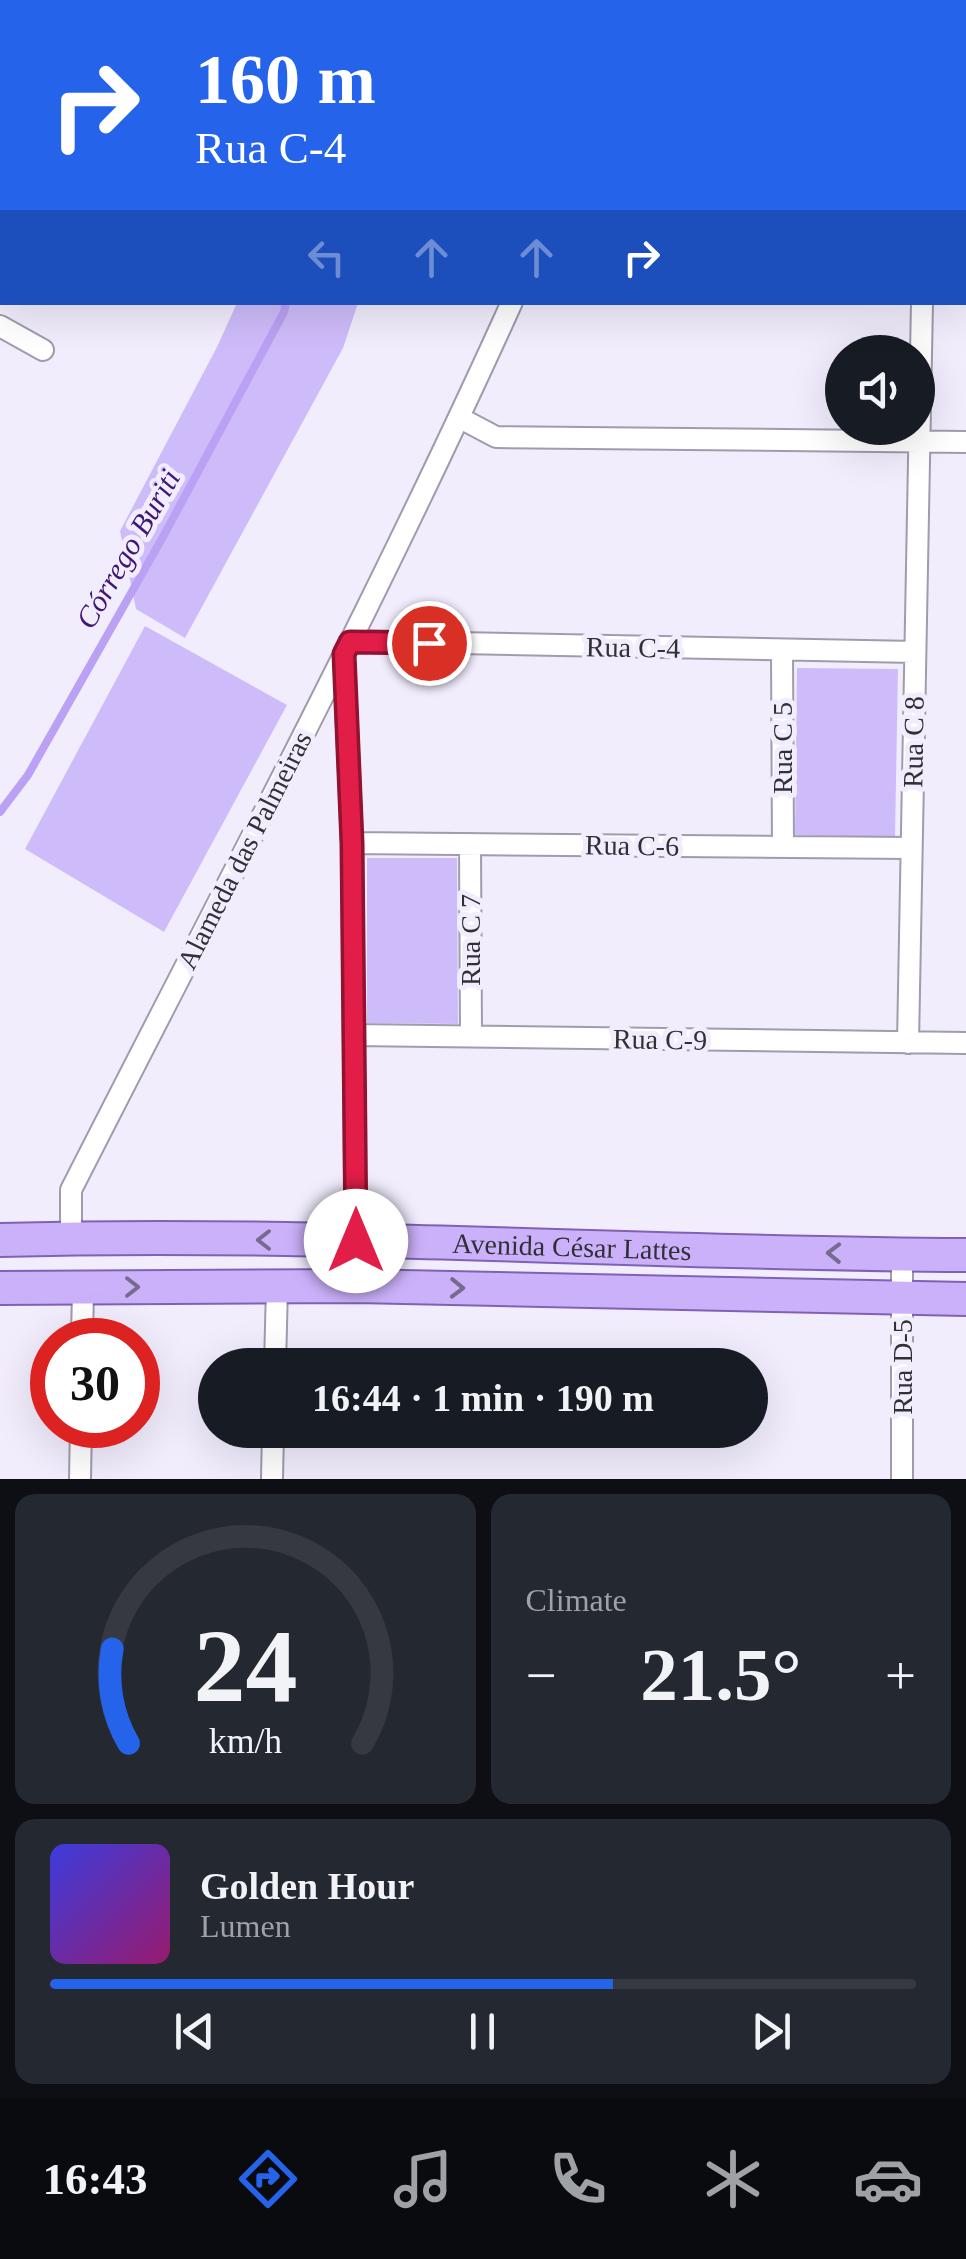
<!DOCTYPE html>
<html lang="en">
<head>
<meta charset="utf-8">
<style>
  body { margin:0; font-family:Georgia,serif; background:#242831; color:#f1f3f6; height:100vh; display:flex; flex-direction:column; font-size:38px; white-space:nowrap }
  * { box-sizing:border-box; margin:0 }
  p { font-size:32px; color:#9ea1a6 }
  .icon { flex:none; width:55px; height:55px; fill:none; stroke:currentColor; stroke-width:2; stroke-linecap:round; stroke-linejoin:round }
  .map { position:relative; height:1479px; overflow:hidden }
  .panel { display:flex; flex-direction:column; gap:15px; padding:15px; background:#0d0f14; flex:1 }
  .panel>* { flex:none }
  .banner { position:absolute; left:0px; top:0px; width:968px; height:305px; box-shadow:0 10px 40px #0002; background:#2563eb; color:#fff; overflow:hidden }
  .fabs { position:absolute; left:825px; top:335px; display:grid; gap:20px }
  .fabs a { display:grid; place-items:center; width:110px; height:110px; border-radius:50%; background:#171b24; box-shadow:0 10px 40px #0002; font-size:50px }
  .speed { position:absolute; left:30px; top:1318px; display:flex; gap:20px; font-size:50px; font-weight:700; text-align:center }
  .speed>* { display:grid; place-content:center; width:130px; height:130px; border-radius:50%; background:#171b24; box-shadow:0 10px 40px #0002; line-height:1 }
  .speed .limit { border:15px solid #d22; background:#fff; color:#111 }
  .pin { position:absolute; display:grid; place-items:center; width:85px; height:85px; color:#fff; margin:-42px; border:5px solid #fff; border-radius:50%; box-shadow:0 2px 10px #0007 }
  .me { position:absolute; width:110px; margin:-55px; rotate:0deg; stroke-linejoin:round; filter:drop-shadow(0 0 8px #0008) }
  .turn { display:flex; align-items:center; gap:35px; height:210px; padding:0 30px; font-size:45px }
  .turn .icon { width:130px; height:130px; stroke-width:2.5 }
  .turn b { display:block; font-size:70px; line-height:85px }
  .lanes { display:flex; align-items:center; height:95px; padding:0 30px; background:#0003; justify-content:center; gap:50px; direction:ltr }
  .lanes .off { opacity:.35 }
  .big { font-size:75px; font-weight:700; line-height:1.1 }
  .panel .widget { flex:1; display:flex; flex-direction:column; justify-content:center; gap:15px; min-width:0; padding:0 35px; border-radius:20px; background:#242831 }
  .panel .dial { align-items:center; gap:0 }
  .dial svg { height:260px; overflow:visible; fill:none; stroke:#363941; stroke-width:7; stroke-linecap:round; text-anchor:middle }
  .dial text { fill:#f1f3f6; stroke:none }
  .song { display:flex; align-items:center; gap:30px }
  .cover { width:120px; height:120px; border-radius:15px; background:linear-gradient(135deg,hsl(240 70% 55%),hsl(320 70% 35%)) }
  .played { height:10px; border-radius:5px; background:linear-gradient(90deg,#2563eb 65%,#363941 65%) }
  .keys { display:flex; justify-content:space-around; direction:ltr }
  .heat { display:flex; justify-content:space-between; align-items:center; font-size:55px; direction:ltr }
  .panel .tiles { flex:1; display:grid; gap:15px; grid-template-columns:1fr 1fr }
  .widget:last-child { grid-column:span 2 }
  .trip { position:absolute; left:198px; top:1348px; width:570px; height:100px; border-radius:50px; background:#171b24; box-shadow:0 10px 40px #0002; font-weight:700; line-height:100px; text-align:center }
  .dock { display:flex; height:160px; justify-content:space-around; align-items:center; background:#090b0e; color:#9ea1a6 }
  .dock .icon { width:70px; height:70px }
  .dock .current { color:#2563eb }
  .dock b { font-size:45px; color:#f1f3f6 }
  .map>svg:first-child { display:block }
  .green { fill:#cebcfa }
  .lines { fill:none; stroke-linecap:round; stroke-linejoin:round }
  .stream { stroke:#bba1f3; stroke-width:8 }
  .minor-casing { stroke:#a09bad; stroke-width:24 }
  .primary-casing { stroke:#7f62b4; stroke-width:36 }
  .minor { stroke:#fff; stroke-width:20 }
  .primary { stroke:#cbb1fa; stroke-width:32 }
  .oneway { stroke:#776a8f }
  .route-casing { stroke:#92132f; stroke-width:25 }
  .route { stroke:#e11d48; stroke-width:18 }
  .labels { text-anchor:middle; stroke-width:10; stroke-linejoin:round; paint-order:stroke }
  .street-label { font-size:28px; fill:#323037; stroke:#f1edfd }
  .water-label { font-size:30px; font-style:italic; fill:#411776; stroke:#f1edfd }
</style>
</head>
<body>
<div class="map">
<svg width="966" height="1479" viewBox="0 0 966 1479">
  <rect width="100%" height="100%" fill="#f1edfd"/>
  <!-- green -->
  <path class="green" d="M295 0H453L452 2H294Z
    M237 303H358L343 348 185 638 136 609 120 531 217 347Z
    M145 626 287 705 164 932 25 849Z
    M797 668 898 669 895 837 795 835Z
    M367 858H457L458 1024 367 1023Z"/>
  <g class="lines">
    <!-- stream -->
    <path class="stream" d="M360 2 361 0
      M0 812 28 775 164 535 284 312 286 302"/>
    <!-- minor casing -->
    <g class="minor-casing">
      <path id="minor" d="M609 2 610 0
        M797 2V0
        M0 41 2 43
        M965 108H966
        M0 169 2 170
        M0 326 43 350
        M460 418 496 437 966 442
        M350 641 915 652
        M782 650 783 847
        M344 659 352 843 356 1286
        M352 843 911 848
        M470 844 471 1036
        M354 1035 966 1043
        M908 1043 922 302
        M71 1238V1190C221 895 376 603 512 302
        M902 1255V1479
        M82 1340 83 1288
        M275 1365 277 1287
        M80 1479 81 1425
        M272 1479 273 1430"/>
    </g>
    <!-- primary casing -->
    <g class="primary-casing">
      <g id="primary">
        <path id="s1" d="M0 1240C322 1231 644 1254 966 1255"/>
        <path d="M0 1288 356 1286 966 1299"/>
      </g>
    </g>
    <!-- minor -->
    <use href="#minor" class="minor"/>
    <!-- primary -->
    <use href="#primary" class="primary"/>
  </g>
  <!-- one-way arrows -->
  <defs><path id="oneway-chevron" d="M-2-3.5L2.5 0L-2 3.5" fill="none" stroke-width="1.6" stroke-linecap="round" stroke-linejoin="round" transform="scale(2.5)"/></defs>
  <g class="oneway">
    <use href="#oneway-chevron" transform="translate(264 1240) rotate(-180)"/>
    <use href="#oneway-chevron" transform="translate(834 1253) rotate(-179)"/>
    <use href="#oneway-chevron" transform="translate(132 1287)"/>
    <use href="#oneway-chevron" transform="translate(457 1288) rotate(1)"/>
  </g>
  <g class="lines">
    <!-- route casing -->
    <g class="route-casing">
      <path id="route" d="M356 1241 352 843 344 654 350 642 429 643"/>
    </g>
    <!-- route -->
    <use href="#route" class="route"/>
  </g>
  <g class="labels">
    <!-- street labels -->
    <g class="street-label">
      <text transform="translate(633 647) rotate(1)" y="10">Rua C-4</text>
      <text transform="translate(913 742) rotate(-89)" y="10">Rua C 8</text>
      <text transform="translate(782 748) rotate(-90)" y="10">Rua C 5</text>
      <text transform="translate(632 845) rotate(1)" y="10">Rua C-6</text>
      <text transform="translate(244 850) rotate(-63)" y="10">Alameda das Palmeiras</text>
      <text transform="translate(470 940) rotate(-90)" y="10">Rua C 7</text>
      <text transform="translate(660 1039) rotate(1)" y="10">Rua C-9</text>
      <text dy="10" stroke="none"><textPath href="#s1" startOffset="572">Avenida César Lattes</textPath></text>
      <text transform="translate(902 1367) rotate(-90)" y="10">Rua D-5</text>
    </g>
    <!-- water labels -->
    <g class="water-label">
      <text transform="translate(128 549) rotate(-60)" y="10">Córrego Buriti</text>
    </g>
  </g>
</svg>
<div class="fabs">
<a><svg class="icon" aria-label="sound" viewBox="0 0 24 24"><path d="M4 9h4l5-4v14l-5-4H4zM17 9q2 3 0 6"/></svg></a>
</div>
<div class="speed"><div class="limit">30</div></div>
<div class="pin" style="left:429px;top:643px;background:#d93025"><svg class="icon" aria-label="arrive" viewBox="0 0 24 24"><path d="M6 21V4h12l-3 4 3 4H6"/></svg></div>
<svg class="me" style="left:356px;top:1241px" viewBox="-20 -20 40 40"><circle r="19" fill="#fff"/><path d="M0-13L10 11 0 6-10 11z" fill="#e11d48"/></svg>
<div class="trip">16:44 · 1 min · 190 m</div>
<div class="banner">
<div class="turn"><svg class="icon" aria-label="right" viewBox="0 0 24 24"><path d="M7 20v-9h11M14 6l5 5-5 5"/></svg><div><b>160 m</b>Rua C-4</div></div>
<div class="lanes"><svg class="icon off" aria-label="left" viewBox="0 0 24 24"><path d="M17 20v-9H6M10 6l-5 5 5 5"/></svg><svg class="icon off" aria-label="ahead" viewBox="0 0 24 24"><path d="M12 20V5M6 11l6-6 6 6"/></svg><svg class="icon off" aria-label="ahead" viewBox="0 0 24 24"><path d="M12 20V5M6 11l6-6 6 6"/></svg><svg class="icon" aria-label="right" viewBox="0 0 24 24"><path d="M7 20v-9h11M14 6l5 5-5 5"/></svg></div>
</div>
</div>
<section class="panel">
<div class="tiles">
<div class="widget dial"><svg viewBox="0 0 100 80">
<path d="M14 69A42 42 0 1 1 86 69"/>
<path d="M14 69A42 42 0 0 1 9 40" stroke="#2563eb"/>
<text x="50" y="56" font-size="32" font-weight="700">24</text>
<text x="50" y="72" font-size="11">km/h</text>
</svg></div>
<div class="widget"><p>Climate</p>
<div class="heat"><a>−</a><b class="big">21.5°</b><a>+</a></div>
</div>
<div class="widget">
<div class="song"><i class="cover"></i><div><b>Golden Hour</b><p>Lumen</p></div></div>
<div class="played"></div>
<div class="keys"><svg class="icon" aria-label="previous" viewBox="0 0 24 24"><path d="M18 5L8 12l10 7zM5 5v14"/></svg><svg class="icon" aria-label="pause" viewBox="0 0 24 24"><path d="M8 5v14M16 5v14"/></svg><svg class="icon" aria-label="next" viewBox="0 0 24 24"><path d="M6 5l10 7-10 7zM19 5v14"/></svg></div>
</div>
</div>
</section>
<nav class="dock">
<b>16:43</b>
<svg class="icon current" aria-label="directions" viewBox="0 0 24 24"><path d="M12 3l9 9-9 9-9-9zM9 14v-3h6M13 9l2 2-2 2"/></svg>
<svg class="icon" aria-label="music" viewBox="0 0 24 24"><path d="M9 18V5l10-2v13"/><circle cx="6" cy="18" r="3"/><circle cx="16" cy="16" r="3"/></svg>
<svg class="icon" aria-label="phone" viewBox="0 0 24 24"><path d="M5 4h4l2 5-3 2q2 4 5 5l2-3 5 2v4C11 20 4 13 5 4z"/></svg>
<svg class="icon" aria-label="climate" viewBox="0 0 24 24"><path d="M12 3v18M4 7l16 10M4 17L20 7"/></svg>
<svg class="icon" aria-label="car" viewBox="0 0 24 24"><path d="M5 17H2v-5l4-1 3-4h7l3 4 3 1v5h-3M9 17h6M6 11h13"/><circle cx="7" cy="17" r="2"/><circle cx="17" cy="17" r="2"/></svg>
</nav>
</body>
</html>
